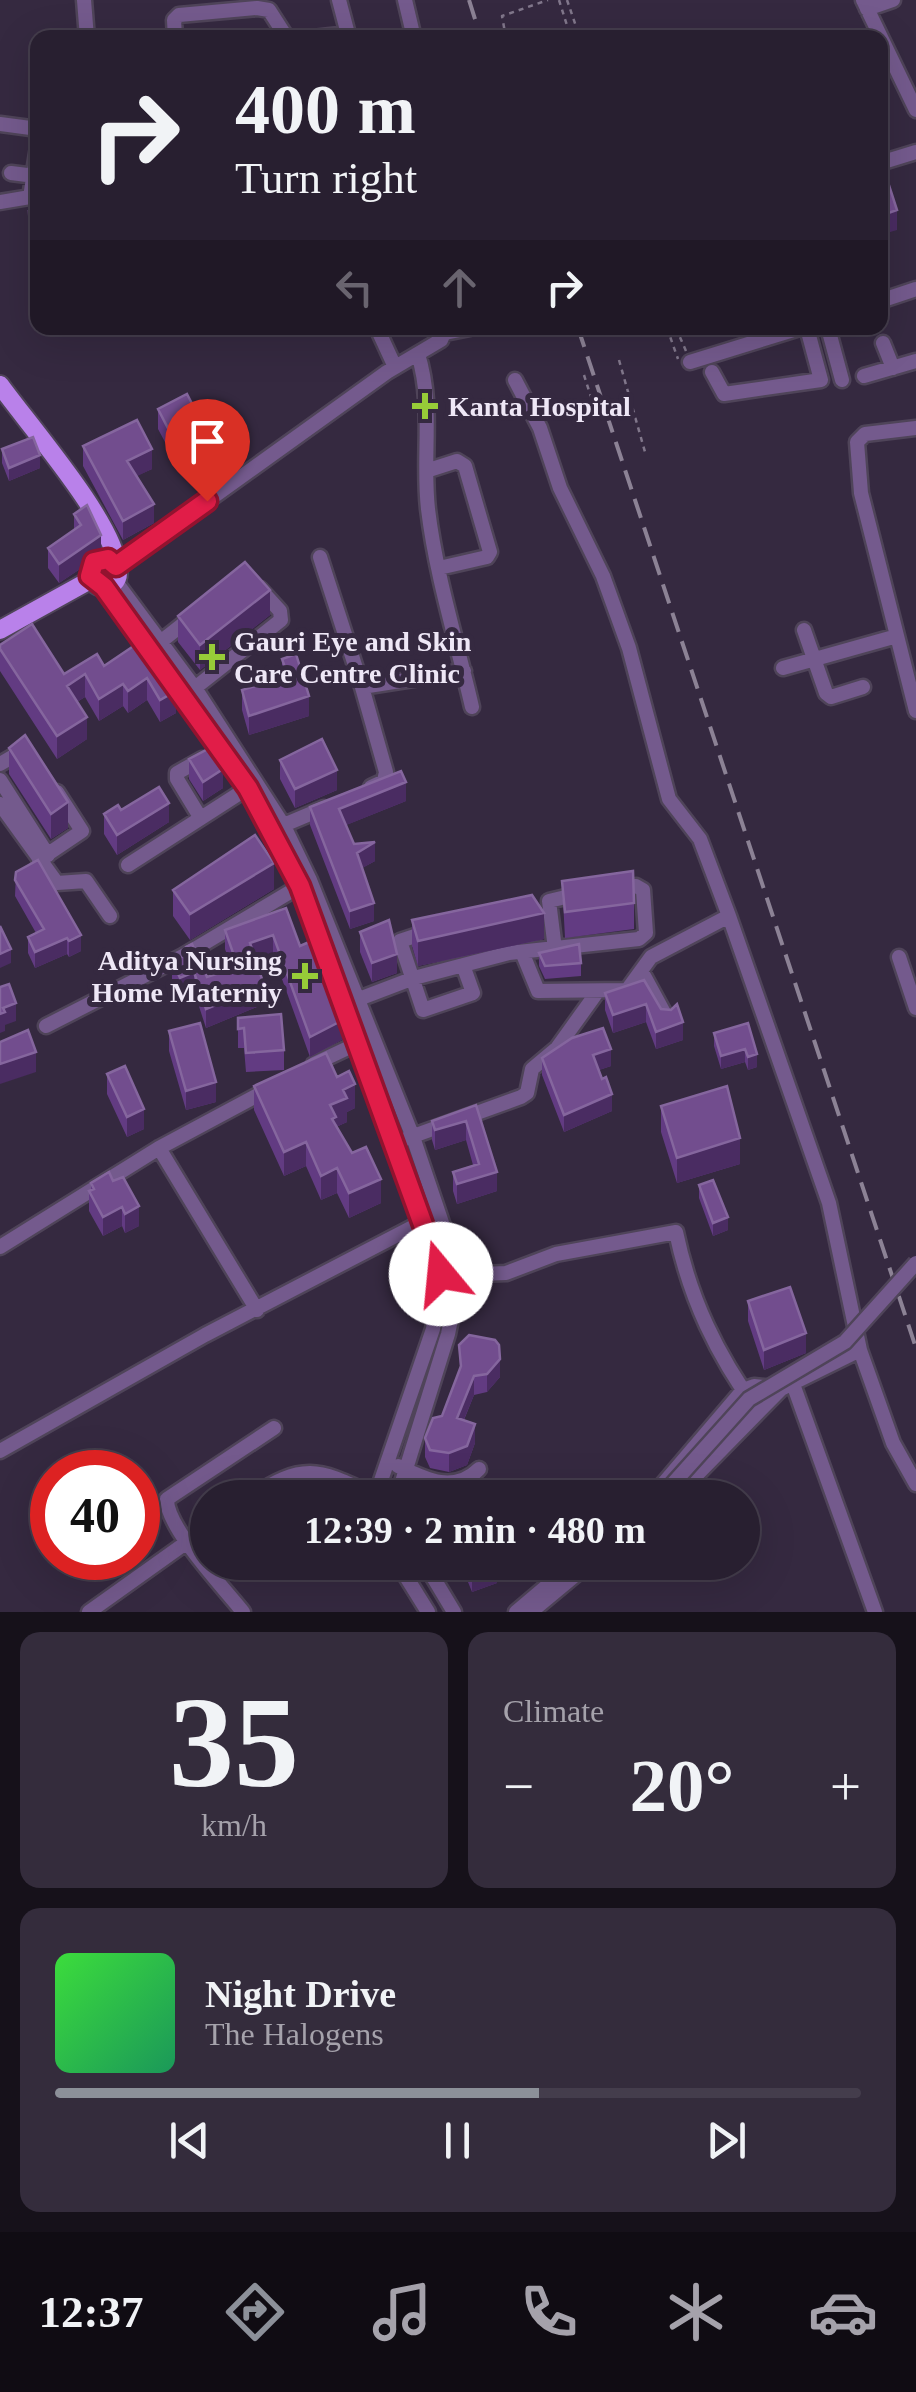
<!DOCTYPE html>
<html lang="en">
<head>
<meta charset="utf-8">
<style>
  body { margin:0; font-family:Georgia,serif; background:#342c3c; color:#f1f3f6; height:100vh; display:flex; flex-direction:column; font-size:38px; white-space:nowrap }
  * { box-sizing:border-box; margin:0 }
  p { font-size:32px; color:#a5a2ab }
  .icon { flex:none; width:55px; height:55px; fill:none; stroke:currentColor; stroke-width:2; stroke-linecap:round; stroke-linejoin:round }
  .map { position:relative; height:1612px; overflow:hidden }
  .side { display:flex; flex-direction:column; gap:20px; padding:20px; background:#16111a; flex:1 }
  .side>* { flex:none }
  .hud { position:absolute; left:30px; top:30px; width:858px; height:305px; border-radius:20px; box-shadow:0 10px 40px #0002,0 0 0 2px #443d4c; background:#281f30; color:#f1f3f6; overflow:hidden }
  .speed { position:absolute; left:30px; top:1450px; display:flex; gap:20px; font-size:50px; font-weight:700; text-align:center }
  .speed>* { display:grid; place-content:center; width:130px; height:130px; border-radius:50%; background:#281f30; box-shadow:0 10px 40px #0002,0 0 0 2px #443d4c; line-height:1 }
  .speed .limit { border:15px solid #d22; background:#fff; color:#111 }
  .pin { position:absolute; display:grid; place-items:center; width:85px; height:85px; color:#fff; margin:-102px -42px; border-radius:50% 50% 50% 0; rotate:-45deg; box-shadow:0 0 10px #0007 }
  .pin .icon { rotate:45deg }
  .me { position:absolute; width:110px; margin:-55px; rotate:343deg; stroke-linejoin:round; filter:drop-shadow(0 0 8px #0008) }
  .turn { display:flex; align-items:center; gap:35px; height:210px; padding:0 40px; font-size:45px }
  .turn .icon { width:130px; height:130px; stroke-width:2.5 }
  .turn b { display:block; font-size:70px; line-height:85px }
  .lanes { display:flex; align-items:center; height:95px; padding:0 40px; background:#0003; justify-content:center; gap:50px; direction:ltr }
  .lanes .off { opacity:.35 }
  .big { font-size:75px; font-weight:600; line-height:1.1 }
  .side .card { flex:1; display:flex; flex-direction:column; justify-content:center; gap:15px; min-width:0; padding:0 35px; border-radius:20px; background:#342c3c }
  .side .dial { align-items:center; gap:0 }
  .dial b { font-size:130px; line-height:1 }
  .song { display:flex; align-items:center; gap:30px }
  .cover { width:120px; height:120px; border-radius:15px; background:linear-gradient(135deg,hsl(120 70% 55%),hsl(150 70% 35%)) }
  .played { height:10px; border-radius:5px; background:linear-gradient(90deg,#8c9099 60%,#443d4c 60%) }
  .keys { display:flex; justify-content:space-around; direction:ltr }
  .heat { display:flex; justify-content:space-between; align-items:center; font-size:55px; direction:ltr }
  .side .tiles { flex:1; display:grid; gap:20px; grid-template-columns:1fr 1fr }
  .card:last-child { grid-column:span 2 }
  .trip { position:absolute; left:190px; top:1480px; width:570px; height:100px; border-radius:50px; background:#281f30; box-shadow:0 10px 40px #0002,0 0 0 2px #443d4c; font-weight:600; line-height:100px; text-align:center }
  .tab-bar { display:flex; height:160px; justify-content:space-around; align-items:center; background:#100c13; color:#a5a2ab }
  .tab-bar .icon { width:70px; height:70px }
  .tab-bar .on { color:#8c9099 }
  .tab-bar b { font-size:45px; color:#f1f3f6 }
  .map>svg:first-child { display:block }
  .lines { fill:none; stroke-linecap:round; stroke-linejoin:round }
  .minor-casing { stroke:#4f4459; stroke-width:19 }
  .major-casing { stroke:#4f4459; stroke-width:22 }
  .path { stroke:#81778b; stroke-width:2.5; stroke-dasharray:5 5; stroke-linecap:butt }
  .minor { stroke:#745a8d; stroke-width:14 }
  .major { stroke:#b981ea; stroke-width:18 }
  .rail { stroke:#8c8295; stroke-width:4; stroke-dasharray:20 10; stroke-linecap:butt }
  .minor-bridge-casing { stroke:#4f4459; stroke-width:19; stroke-linecap:butt }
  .minor-bridge { stroke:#745a8d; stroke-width:14 }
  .wall { fill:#623b82 }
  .shaded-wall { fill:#4a2c62 }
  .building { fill:#724d8e; stroke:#85669e; stroke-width:2.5 }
  .route-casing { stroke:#92132f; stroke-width:25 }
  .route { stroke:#e11d48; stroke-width:18 }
  .poi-dot { fill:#97cc38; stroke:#352940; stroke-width:4 }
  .labels { text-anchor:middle; stroke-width:10; stroke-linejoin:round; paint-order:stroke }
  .poi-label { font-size:28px; font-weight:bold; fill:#eee7f6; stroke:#352940; text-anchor:start }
</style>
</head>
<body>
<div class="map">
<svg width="916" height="1612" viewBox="0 0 916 1612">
  <rect width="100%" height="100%" fill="#352940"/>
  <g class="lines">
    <!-- minor casing -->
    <g class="minor-casing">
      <path id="minor" d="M84 0 87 38
        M339 0 349 38
        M405 0 414 38
        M863 0 916 110
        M867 9 893 0
        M175 38 174 20 179 15 257 8 269 10 287 38
        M313 38 348 34
        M0 124 38 129
        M880 163 916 152
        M11 173 35 176
        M0 202 30 197 38 147
        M880 301 916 289
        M377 328 395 367
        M828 328 842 380
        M445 333 470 328
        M883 343 893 368
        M418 354C434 406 422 456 428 509 436 576 457 642 472 707
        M690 362 800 328
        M712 372 724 394 821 380 807 328
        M864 376 916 361
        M515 380 540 428 560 488 603 576 629 648 669 799 700 839 729 916 829 1203 860 1350 893 1443 916 1484
        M916 428 865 434 857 442 861 493 916 711
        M429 470 457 461 465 466 490 552 487 557 439 568
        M320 557 362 687
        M117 566 387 372 441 340 446 328
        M116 582 197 691 284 826 310 880 413 1137 460 1276 448 1334 397 1498
        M104 587 248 787 301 886 441 1274 433 1329 375 1498
        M804 630 826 693 831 697 863 687
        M154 647 192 617
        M783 668 897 636
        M191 691 281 620 280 611 260 589
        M0 764 24 750
        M0 780 48 855
        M371 787 384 781 386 772 362 687 464 671
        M0 804 57 883 86 881 110 916
        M200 817 177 779V773L202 759
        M279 827 324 808
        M39 860 82 831 57 792
        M128 865 254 784
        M430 931 400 941 423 1010 473 993 463 965
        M555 949 549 901 578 894
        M522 952 538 991 627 990 651 957 729 916
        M899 957 916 1008
        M642 972 667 1018
        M351 1002 414 978 509 953 639 939 646 933 643 890 636 886 619 889
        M46 1026 183 956 305 883
        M314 1064 367 1039
        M405 1139 521 1097 527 1093 532 1069 557 1048 598 991
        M159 1148 257 1310
        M0 1247 159 1148 269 1089
        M455 1275 506 1273 556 1254 676 1232C690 1299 717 1355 757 1410
        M793 1384 875 1612
        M0 1451 205 1335 430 1218
        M398 1466C425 1479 454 1494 479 1469
        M250 1498C307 1459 321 1471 380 1498
        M651 1498 743 1390 754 1386 775 1388
        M674 1498 781 1389 860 1350
        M397 1562 428 1612
        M424 1562 454 1612
        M89 1612 208 1527
        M243 1612C224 1588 166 1527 167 1499L274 1428
        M516 1612 575 1562
        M531 1612 591 1562"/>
    </g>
    <!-- major casing -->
    <g class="major-casing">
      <path id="major" d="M0 385C28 424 115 524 117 566
        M90 573a14 14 0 1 1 28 0a14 14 0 1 1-28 0Z
        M0 630 92 579"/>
    </g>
    <!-- path -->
    <path class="path" d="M559 0 571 38
      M567 0 580 38
      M506 38 502 16 548 0
      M667 328 678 359
      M676 328 686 351
      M619 360 645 452
      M584 375 591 397"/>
    <!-- minor -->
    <use href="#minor" class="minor"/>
    <!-- major -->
    <use href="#major" class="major"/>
    <!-- rail -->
    <path class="rail" d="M469 0 481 38
      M578 328 916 1348"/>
    <!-- minor-bridge casing -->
    <g class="minor-bridge-casing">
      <path id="minor-bridge" d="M660 1498 749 1399 845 1342 916 1263"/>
    </g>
    <!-- minor-bridge -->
    <use href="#minor-bridge" class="minor-bridge"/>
  </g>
  <!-- wall -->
  <path class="wall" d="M38 210V292H32L29 211Z
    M158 409 201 440 172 455 158 429Z
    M83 446 152 469 136 476 154 523 123 540 83 466Z
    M2 449 40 468 9 481 2 463Z
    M74 514 101 555 59 583 48 568V548L74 530Z
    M270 615 200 670 178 642V616Z
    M144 639 176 713 160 722 147 700 128 713 123 706 99 721 85 697 77 702 87 739 57 759 0 671V645L64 674 104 666Z
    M282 659 309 716 249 735 242 710V690L282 678Z
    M9 748 68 828 51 839 9 774Z
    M189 759 223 788 203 801 189 779Z
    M280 760 337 790 295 808 280 779Z
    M406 801 346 825 354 844 375 861 362 868 374 921 350 929 310 825V807Z
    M121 810 169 822 117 855 104 834V814Z
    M16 872 81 951 69 957 67 954 35 968 28 953V937L36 933 15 896Z
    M562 881 634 903V929L565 938Z
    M274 889 190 940 173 916V890Z
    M286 908 300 946 345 1038 310 1057 273 954 256 960 264 1004 206 1028 194 991 180 997 172 980V961L186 955V947L207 977 232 969 225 949V930Z
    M412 920 544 939 418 966 412 946Z
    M360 932 397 973 372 982 360 952Z
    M539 953 581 963V976L545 979 539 966Z
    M605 993 661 1009 683 1040 656 1049 646 1022 613 1033 605 1010Z
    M238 1018 284 1050V1070L246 1072 244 1048H238Z
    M748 1023 757 1067 748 1070 745 1062 721 1069 714 1046V1033Z
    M169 1031 216 1102 186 1110 169 1051Z
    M542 1058 611 1066 599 1070 612 1111 564 1132 542 1075Z
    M107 1074 144 1129 127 1137 107 1094Z
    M337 1077 355 1108 347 1112V1122L336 1127 381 1203 349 1218 337 1193 321 1200 306 1166 284 1176 254 1110V1086Z
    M476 1105 497 1191 457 1204 453 1191V1172L473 1165 466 1140 435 1150 432 1140V1121Z
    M661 1106 740 1164 677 1183 661 1132Z
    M109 1172 139 1226 125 1233 122 1226 103 1236 89 1211V1191L91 1190V1183Z
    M699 1185 728 1230 713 1236 699 1198Z
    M748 1301 806 1353 764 1370 748 1321Z
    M459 1345 500 1377 487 1392 474 1395 464 1420 475 1443 467 1465 449 1472 430 1468 425 1457V1438L442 1416 460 1369Z
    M460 1562H497V1583L472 1592Z"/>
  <!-- shaded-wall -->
  <path class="shaded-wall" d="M897 210V230L880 235V216Z
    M201 421V440L172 455V436Z
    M152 449V469L127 481V461Z
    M40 455V468L9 481V468Z
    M154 504V523L123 540V521Z
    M101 535V555L59 583V564Z
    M270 590V615L200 670V645Z
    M85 674V697L67 708V686Z
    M147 678V700L128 713V691Z
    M123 684V706L99 721V699Z
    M176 691V713L160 722V700Z
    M309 696V716L249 735V716Z
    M87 717V739L57 759V736Z
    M223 769V788L203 801V782Z
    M337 770V790L295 808V789Z
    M406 782V801L339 828V809Z
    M68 802V828L51 839V814Z
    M169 803V822L117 855V835Z
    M375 842V861L357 871V853Z
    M274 863V889L190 940V914Z
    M374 903V921L350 929V911Z
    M544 913V939L418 966V941Z
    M81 935V951L69 957V941Z
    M273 935V954L250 963V943Z
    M67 938V954L35 968V952Z
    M11 949V963L0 968V954Z
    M397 954V973L372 982V963Z
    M194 972V991L180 997V978Z
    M264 985V1004L206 1028V1009Z
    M16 1003V1021L5 1025V1031L0 1033V1014L3 1008Z
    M646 1004V1022L613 1033V1015Z
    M345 1019V1038L310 1057V1037Z
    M683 1022V1040L656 1049V1032Z
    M611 1049V1066L593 1072V1055Z
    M745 1049V1062L721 1069V1056Z
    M36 1052V1072L0 1084V1064Z
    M757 1054V1067L748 1070V1057Z
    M216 1082V1102L186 1110V1091Z
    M355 1084V1108L347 1112V1122L336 1127V1142L330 1105 343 1090Z
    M612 1094V1111L564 1132V1115Z
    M144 1109V1129L127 1137V1117Z
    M466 1121V1140L435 1150V1130Z
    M740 1138V1164L677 1183V1158Z
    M306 1142V1166L284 1176V1152Z
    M337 1168V1193L321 1200V1176Z
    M497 1172V1191L457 1204V1184Z
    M381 1179V1203L349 1218V1193Z
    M139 1206V1226L125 1233V1214Z
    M122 1207V1226L103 1236V1217Z
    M728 1217V1230L713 1236V1223Z
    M806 1333V1353L764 1370V1350Z
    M500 1359V1377L487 1392V1374Z
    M474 1376V1395L457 1436V1418Z
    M475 1424V1443L467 1465 449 1472V1453Z
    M519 1562H535L519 1572Z
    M497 1563V1583L472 1592V1573Z"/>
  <!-- building -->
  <path class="building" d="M885 173 897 210 880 216V175Z
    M38 210V272L32 273 29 211Z
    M187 394 201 421 172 436 158 409Z
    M137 420 152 449 127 461 154 504 123 521 83 446Z
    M33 437 40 455 9 468 2 449Z
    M87 505 101 535 59 564 48 548 81 525 74 514Z
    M245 562 270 590 200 645 178 616Z
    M32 624 64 674 97 654 104 666 144 639 176 691 160 700 147 678 128 691 123 684 99 699 85 674 67 686 87 717 57 736 0 649V645Z
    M296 654 309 696 249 716 242 690 288 676 282 659Z
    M25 735 68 802 51 814 9 748Z
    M322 739 337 770 295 789 280 760Z
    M210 748 223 769 203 782 189 759Z
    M401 771 406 782 339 809 354 844 375 842 357 853 374 903 350 911 310 807Z
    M159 787 169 803 117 835 104 814 118 805 121 810Z
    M255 835 274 863 190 914 173 890Z
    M38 860 81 935 69 941 67 938 35 952 28 937 44 929 15 880 16 872Z
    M633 871 634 903 565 912 562 881Z
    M532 895 544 913 418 941 412 920Z
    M286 908 300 946 316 939 345 1019 310 1037 273 935 250 943 264 985 206 1009 194 972 180 978 172 961 188 954 186 947 192 944 207 977 238 967 225 930Z
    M389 920 397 954 372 963 360 932Z
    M0 926 11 949 0 954Z
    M579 944 581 963 545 966 539 953Z
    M644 980 661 1009 671 1010 677 1004 683 1022 656 1032 646 1004 613 1015 605 993Z
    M9 984 16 1003 3 1008 5 1012 0 1014V987Z
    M281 1014 284 1050 246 1053 244 1028 238 1029V1018Z
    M200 1023 216 1082 186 1091 169 1031Z
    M748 1023 757 1054 748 1057 745 1049 721 1056 714 1033Z
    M603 1028 611 1049 593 1055 602 1079 606 1077 612 1094 564 1115 542 1058 572 1038Z
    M28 1030 36 1052 0 1064V1042Z
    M326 1053 337 1077 349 1071 355 1084 343 1090 347 1098 330 1105 336 1117 332 1119 352 1153 366 1147 381 1179 349 1193 337 1168 321 1176 306 1142 284 1152 254 1086Z
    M125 1066 144 1109 127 1117 107 1074Z
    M727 1086 740 1138 677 1158 661 1106Z
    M476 1105 497 1172 457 1184 453 1172 479 1164 466 1121 435 1130 432 1121Z
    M109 1172 113 1181 123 1177 139 1206 125 1214 122 1207 103 1217 89 1191 94 1189 91 1183Z
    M713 1180 728 1217 713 1223 699 1185Z
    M790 1287 806 1333 764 1350 748 1301Z
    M469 1335 495 1340 499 1345 500 1359 487 1374 474 1376 457 1418 475 1424 467 1446 449 1453 430 1450 425 1438 433 1418 442 1416 461 1366 459 1345Z
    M467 1493 469 1498H454Z
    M468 1562H497V1563L472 1573Z"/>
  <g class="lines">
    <!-- route casing -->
    <g class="route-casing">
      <path id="route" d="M207 501 116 566 108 559 94 562 90 576 104 587 248 788 300 886 441 1274"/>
    </g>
    <!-- route -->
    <use href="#route" class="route"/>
  </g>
  <!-- markers -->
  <g class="poi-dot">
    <path d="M420 391h10v10h10v10h-10v10h-10v-10h-10v-10h10z"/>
    <path d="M207 642h10v10h10v10h-10v10h-10v-10h-10v-10h10z"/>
    <path d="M300 961h10v10h10v10h-10v10h-10v-10h-10v-10h10z"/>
  </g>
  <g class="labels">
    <!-- poi labels -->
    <g class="poi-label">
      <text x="448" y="416">Kanta Hospital</text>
      <text x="234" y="651">Gauri Eye and Skin<tspan x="234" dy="32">Care Centre Clinic</tspan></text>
      <text x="282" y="970" text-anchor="end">Aditya Nursing<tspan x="282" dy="32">Home Materniy</tspan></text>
    </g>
  </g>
</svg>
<div class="speed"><div class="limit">40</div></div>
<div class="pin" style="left:207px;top:501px;background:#d93025"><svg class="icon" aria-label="arrive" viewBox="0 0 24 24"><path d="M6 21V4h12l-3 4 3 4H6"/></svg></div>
<svg class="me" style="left:441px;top:1274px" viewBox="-20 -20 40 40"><circle r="19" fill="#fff"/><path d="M0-13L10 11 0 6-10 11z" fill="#e11d48"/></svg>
<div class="trip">12:39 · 2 min · 480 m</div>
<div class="hud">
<div class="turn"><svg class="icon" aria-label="right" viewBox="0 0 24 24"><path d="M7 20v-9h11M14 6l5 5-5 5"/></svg><div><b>400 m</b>Turn right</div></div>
<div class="lanes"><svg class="icon off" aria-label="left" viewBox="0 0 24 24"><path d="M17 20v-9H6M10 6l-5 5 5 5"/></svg><svg class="icon off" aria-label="ahead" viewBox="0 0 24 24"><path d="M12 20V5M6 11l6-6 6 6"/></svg><svg class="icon" aria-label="right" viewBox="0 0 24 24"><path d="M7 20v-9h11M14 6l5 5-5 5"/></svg></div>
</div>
</div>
<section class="side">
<div class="tiles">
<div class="card dial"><b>35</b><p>km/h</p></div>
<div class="card"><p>Climate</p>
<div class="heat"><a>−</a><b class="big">20°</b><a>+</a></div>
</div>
<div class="card">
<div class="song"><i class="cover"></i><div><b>Night Drive</b><p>The Halogens</p></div></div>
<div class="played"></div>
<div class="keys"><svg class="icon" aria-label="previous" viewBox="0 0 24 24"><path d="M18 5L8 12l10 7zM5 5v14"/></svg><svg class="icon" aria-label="pause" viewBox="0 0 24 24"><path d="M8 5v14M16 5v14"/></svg><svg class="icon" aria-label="next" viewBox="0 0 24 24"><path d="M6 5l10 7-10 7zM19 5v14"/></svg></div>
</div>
</div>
</section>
<nav class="tab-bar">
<b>12:37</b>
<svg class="icon on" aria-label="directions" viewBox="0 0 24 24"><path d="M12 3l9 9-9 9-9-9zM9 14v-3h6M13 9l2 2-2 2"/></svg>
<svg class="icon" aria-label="music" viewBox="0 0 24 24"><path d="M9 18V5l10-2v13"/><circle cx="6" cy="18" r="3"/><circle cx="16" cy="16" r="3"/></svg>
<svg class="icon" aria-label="phone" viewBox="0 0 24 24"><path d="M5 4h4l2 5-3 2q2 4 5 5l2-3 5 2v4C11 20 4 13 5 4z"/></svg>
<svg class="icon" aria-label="climate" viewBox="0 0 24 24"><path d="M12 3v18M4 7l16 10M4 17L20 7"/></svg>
<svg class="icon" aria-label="car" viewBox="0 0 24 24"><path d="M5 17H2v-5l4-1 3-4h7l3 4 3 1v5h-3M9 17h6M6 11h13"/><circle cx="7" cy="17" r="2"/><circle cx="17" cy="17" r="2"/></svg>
</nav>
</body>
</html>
